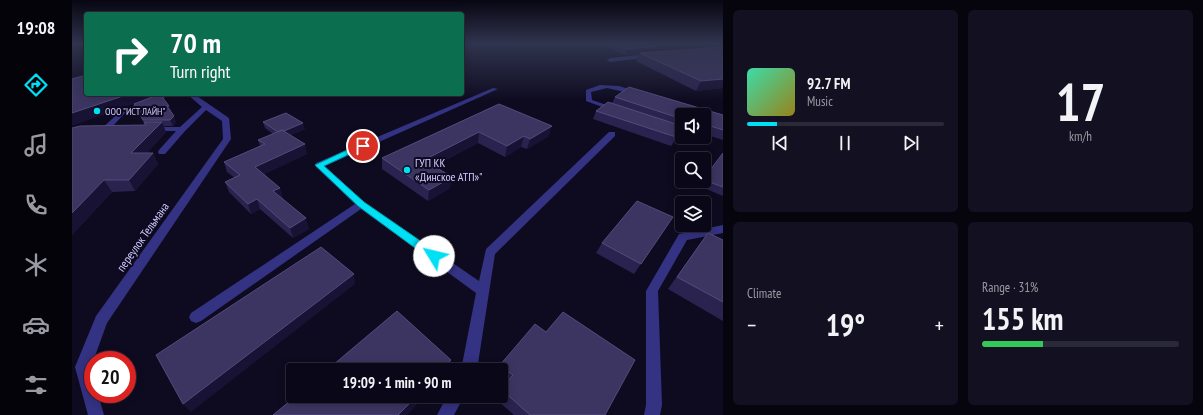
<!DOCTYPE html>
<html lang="en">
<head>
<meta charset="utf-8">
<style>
  body { margin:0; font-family:"PT Sans Narrow",sans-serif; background:#131121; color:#f1f3f6; height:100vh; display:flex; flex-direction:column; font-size:15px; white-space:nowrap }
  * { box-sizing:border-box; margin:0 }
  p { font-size:13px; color:#999aa2 }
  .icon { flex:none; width:22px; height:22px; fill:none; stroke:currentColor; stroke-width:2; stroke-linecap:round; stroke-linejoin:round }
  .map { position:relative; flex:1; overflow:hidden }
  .side { display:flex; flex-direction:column; gap:10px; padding:10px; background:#06040d; width:480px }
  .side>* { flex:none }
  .hud { position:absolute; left:12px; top:12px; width:380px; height:84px; border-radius:4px; box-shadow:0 2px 10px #0003,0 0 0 1px #2a2937; background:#0b6e4f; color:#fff; overflow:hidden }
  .controls { position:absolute; left:603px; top:108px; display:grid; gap:8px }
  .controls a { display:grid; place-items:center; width:36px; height:36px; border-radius:4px; background:#0a0818; box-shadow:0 2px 10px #0003,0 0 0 1px #2a2937; font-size:20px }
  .speed { position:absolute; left:12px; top:351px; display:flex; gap:8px; font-size:20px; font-weight:700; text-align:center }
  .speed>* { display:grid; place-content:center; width:52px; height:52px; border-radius:50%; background:#0a0818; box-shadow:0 2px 10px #0003,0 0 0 1px #2a2937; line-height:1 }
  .speed .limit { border:6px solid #d22; background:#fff; color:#111 }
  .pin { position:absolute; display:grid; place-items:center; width:34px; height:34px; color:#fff; margin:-17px; border:2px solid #fff; border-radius:50%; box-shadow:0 1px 4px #0007 }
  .me { position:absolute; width:44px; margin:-22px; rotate:306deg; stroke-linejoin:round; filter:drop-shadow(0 0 3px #0008) }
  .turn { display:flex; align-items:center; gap:14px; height:84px; padding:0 20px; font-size:18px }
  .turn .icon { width:52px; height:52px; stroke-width:2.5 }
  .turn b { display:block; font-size:28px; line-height:34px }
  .big { font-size:30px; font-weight:700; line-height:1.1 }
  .side .widget { flex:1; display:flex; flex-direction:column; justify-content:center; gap:6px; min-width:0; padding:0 14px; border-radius:6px; background:#131121 }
  .side .dial { align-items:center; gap:0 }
  .dial b { font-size:52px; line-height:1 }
  .song { display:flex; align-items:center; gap:12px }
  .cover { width:48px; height:48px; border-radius:6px; background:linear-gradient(135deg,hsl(160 70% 55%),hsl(50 70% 35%)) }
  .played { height:4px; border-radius:2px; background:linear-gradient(90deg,#00e0f5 15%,#2a2937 15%) }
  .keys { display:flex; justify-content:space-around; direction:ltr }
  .heat { display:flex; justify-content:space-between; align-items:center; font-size:22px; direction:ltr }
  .charge { height:6px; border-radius:3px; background:linear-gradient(90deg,#34c759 31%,#2a2937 0) }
  .side .tiles { flex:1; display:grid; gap:10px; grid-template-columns:repeat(2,1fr) }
  .trip { position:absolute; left:214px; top:363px; width:222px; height:40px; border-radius:4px; background:#0a0818; box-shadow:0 2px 10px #0003,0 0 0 1px #2a2937; font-weight:700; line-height:40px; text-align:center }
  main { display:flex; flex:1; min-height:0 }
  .tab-bar { display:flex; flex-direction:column; width:72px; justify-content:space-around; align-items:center; background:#04030a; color:#999aa2 }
  .tab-bar .icon { width:28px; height:28px }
  .tab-bar .selected { color:#00e0f5 }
  .tab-bar b { font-size:18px; color:#f1f3f6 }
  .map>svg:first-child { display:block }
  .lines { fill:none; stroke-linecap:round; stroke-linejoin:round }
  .minor { fill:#343282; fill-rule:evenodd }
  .wall { fill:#2a234f }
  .shaded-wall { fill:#181234 }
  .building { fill:#3c3562; stroke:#534c7b }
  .route { fill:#00e0f5; stroke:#00929f }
  .poi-dot { fill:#00e0f5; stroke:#0e0b20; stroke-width:1.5 }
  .labels { text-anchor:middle; stroke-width:4; stroke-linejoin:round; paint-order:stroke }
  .far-poi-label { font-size:10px; fill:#cfcaff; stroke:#0e0b20; text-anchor:start }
  .poi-label { font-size:12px; fill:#cfcaff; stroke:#0e0b20; text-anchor:start }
  .street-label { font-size:12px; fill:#cfcaff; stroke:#0e0b20 }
</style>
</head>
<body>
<main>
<nav class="tab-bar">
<b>19:08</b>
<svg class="icon selected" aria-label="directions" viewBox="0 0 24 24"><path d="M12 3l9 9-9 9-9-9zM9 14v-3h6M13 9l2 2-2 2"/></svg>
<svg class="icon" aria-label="music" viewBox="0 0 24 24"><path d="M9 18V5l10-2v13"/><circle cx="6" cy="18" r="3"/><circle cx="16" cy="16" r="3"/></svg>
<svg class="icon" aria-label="phone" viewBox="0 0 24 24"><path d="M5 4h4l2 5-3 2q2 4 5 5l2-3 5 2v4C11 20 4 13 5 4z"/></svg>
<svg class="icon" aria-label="climate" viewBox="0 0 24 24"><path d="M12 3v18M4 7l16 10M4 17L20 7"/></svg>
<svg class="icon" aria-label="car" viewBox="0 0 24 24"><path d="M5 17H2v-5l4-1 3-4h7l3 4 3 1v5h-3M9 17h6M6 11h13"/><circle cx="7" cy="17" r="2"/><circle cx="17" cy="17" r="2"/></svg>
<svg class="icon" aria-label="filters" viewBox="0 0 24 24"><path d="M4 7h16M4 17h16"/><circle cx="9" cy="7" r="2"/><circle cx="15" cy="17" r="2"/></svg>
</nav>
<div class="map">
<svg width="651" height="415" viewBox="0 0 651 415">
  <rect width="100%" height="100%" fill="#0e0b20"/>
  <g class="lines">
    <!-- minor -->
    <path class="minor" d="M620 43H626L644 50 640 51Z
      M578 54 580 55V57L538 62 535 60 538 58Z
      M528 85 547 86 569 93 566 95 535 88 519 92 520 100 546 109 547 110 544 112 514 101V90Z
      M421 88 426 89 253 166 292 202 407 281 414 249 537 132H543V136L423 254 405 370H389L404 293 289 209 129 321 124 323 119 321 117 317 119 313 283 204 244 167 243 165 244 163Z
      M93 94H102L54 112 40 127H45V131H33L29 129 50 110Z
      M115 94H122L157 118 159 139 35 323 19 367 21 376V394H26L32 415H16L3 367 24 316 151 139 150 121 134 110 113 131 93 154H87L86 152 87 150 104 131H80L76 129 80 127H108L130 107Z
      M620 137H629L630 138 626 140Z
      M651 225V233L615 240 586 291 590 405 588 415H572L574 405V291L607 234Z
      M375 396H392L382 415H365Z"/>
  </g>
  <!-- wall -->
  <path class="wall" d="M533 43H575L582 52 646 47 635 43H651V88L624 91 564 61 567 54 553 55 532 45Z
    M543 97 651 115V140L632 134V115H610V132L608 136 599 146 521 119 524 111 540 103Z
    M62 104 97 106 99 111 98 112 104 122 101 126H91L94 132 75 153H81L86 164 63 191 40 192 0 235V128L73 125Z
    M427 104 477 136 455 149 449 147 433 157 406 143 362 166 378 188 356 201 310 169V158Z
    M191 122 233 129 219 135 235 154 192 174 211 198H209L237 229 221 238 188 209 179 214 157 192 153 182 163 178 155 172 152 162 188 146 186 140 201 134 193 128Z
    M651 153V196L627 186 630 181H632V178Z
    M601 217 562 274 524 253 530 243Z
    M636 233 651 240V321L596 289 627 245Z
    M474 332 533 415H442L425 400 426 396H429V390L434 384 429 380V370H427L428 365Z"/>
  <!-- shaded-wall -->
  <path class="shaded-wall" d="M585 46 582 53H568L567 54 553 55 555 49Z
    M651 79V88L624 91 629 81Z
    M57 94H84V96L0 126V113Z
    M95 106H97L99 111 97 112Z
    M102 116 104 122 101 126 98 120Z
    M90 122 94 132 65 164 59 153Z
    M231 123 233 129 210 139 208 133Z
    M480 126 477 136 455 149 458 139Z
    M610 130V132L608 136 599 146 604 137Z
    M407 132 406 143 351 171 352 160Z
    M452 136 449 147 433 157 435 146Z
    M233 144 235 154 186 177 183 167Z
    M81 153 86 164 63 191 57 180Z
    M380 177 378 188 356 201 357 190Z
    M32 180 40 192 0 235V213Z
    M208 188 211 198 204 201 201 191Z
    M185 199 188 209 179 214 176 204Z
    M234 218 237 229 221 238 218 228Z
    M282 274 283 284 119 412 111 404Z
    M379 360 377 370H369Z
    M345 396H353L335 415H326Z"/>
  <!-- building -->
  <path class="building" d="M543 43H575L585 46 555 49Z
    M651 47V79L629 81 568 53Z
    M14 75V94H57L0 113V79Z
    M557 87 651 115V130L632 124V115H610V119L543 97Z
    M88 94 97 106H95L102 116 98 120H71L62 104Z
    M536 102 610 126V130L604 137 524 111Z
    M427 104 480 126 458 139 452 136 435 146 407 132 352 160 380 177 357 190 310 158Z
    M214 113 231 123 212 131 210 130 206 132 191 122Z
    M72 122H90L59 153H81L57 180H32L0 213V128L8 126 74 125Z
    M210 130 233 144 183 167 208 188 201 191 234 218 218 228 185 199 176 204 153 182 168 175 152 162 193 144 186 140Z
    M651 153V187L632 180V178Z
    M565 201 601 217 569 264 530 243Z
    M636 233 651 240V302L605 277Z
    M249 247 282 274 111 404 84 355Z
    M325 311 379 360 369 370H255Z
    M491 312 563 360 533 415H458L429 389 441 375 428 365 463 324 474 332Z
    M224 396H345L326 415H201Z"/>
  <!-- sky -->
  <linearGradient id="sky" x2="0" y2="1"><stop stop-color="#080612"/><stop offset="0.43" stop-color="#30344e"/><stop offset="1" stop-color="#30344e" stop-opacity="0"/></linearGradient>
  <rect width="651" height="101" fill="url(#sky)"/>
  <!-- route -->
  <path class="route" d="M288 144H291L295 146 252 166 292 202 366 253 367 256 366 259H358L286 206 243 165Z"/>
  <!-- markers -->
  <g class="poi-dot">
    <circle cx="25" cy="111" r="4"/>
    <circle cx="335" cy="170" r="4"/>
  </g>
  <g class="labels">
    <!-- far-poi labels -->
    <g class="far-poi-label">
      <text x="33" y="115">ООО "ИСТ ЛАЙН"</text>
    </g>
    <!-- poi labels -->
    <g class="poi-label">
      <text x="343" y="167">ГУП КК<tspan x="343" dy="14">«Динское АТП»"</tspan></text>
    </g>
    <!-- street labels -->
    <g class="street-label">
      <text transform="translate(71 237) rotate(-55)" y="4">переулок Тельмана</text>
    </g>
  </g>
</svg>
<div class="controls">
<a><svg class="icon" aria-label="sound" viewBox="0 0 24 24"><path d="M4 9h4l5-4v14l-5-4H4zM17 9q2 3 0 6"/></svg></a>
<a><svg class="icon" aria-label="search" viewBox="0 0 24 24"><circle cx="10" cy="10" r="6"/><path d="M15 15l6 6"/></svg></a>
<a><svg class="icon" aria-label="layers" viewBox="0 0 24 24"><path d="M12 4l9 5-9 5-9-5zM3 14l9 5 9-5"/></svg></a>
</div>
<div class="speed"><div class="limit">20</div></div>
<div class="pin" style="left:291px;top:146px;background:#d93025"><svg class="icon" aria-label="arrive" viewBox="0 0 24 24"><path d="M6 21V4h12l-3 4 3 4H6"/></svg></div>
<svg class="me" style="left:362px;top:256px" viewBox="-20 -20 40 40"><circle r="19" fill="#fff"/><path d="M0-13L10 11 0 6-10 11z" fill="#00e0f5"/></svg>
<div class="trip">19:09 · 1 min · 90 m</div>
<div class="hud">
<div class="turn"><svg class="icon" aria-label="right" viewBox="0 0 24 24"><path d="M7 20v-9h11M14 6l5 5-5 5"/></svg><div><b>70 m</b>Turn right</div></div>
</div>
</div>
<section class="side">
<div class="tiles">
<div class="widget">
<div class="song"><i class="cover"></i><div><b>92.7 FM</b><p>Music</p></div></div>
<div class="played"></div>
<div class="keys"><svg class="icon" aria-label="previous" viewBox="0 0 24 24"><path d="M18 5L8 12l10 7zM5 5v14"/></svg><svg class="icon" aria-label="pause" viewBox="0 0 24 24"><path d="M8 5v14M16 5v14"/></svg><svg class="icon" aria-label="next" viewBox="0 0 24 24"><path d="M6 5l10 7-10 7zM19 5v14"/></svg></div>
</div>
<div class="widget dial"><b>17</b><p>km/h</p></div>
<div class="widget"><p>Climate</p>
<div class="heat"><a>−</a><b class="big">19°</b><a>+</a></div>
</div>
<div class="widget"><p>Range · 31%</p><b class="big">155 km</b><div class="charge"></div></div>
</div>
</section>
</main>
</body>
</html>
